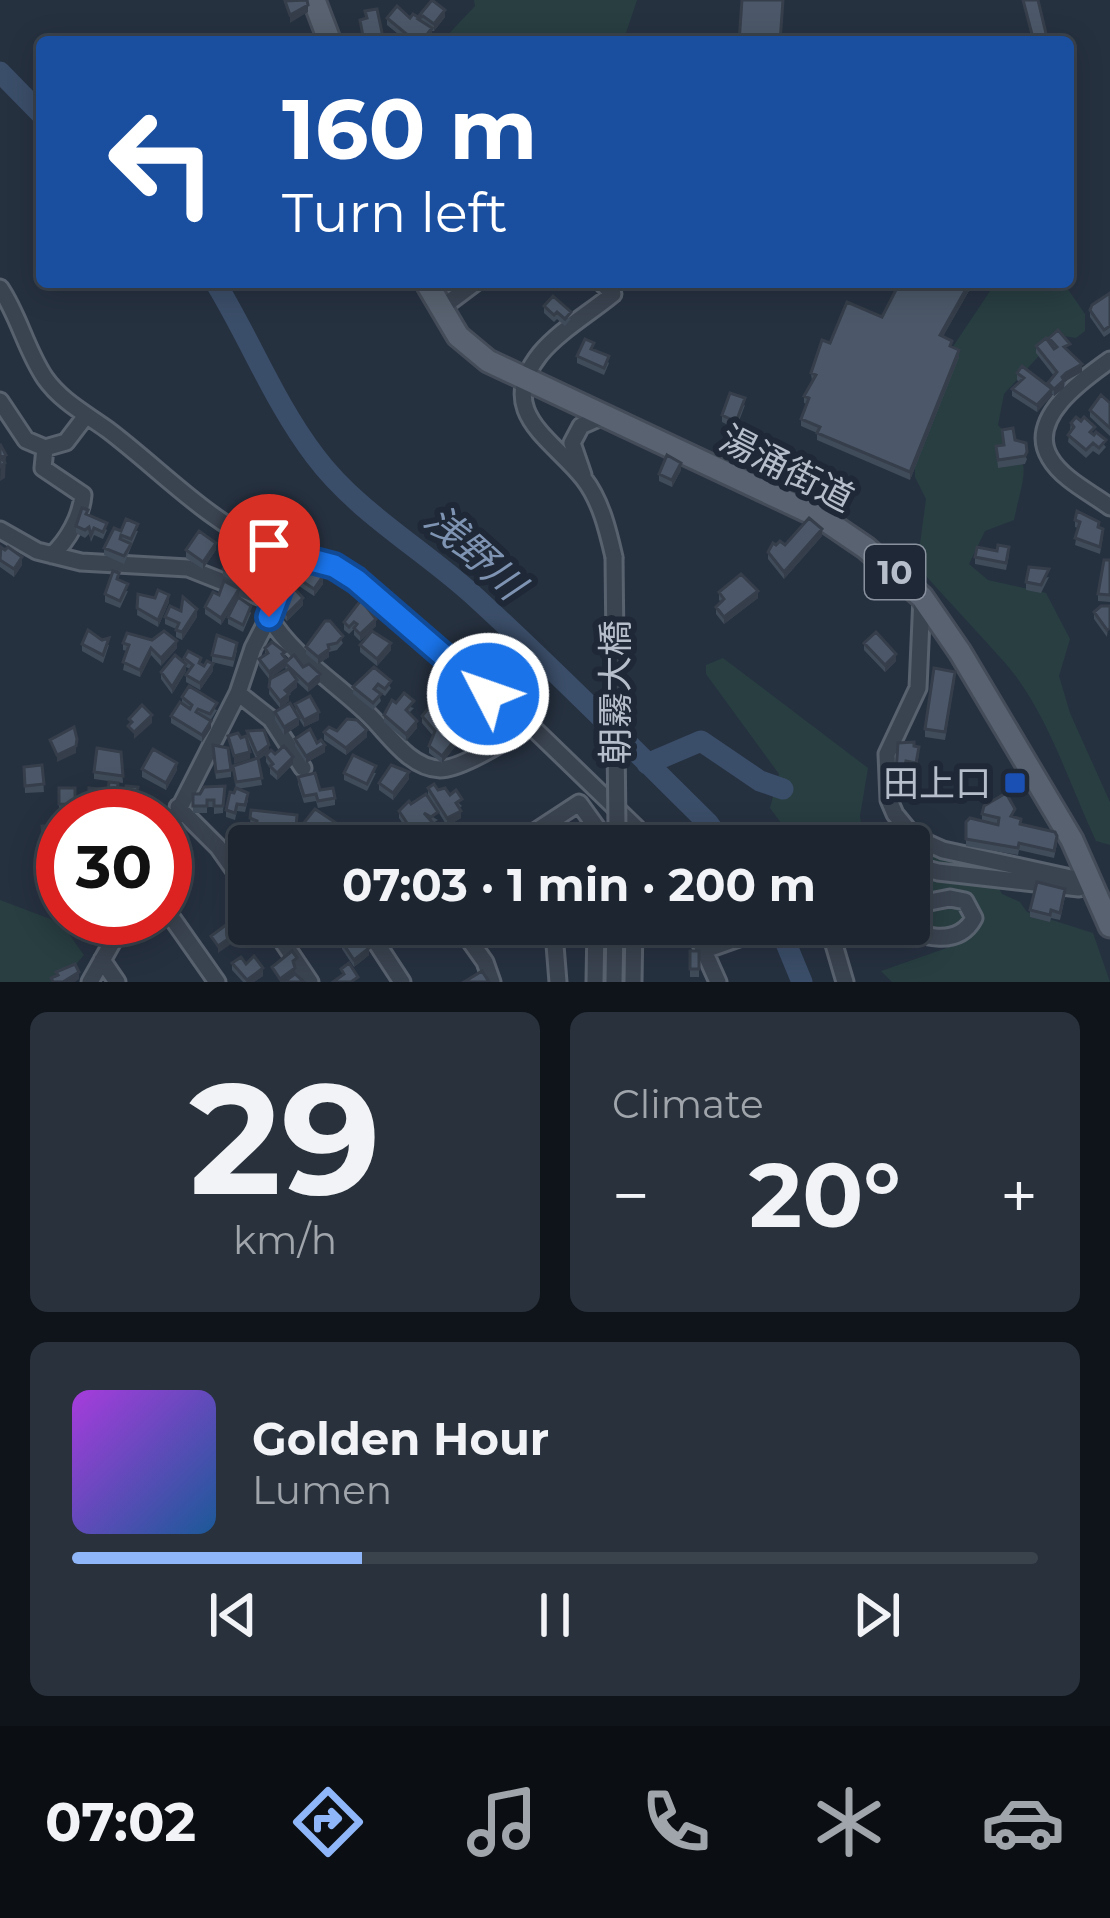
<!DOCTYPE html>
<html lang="en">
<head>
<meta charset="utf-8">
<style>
  body { margin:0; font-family:Montserrat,"Noto Sans JP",sans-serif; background:#29313c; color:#f1f3f6; height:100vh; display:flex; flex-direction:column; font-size:45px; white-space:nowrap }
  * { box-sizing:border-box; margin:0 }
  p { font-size:39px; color:#a0a5ab }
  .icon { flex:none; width:66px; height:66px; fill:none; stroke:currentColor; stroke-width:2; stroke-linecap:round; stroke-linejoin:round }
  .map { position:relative; height:982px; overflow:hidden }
  .sheet { display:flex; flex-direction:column; gap:30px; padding:30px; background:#0f141a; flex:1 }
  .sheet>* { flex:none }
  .top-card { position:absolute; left:36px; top:36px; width:1038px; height:252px; border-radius:12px; box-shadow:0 6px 30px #0003,0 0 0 3px #3a424c; background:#1a4fa0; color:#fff; overflow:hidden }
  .speed { position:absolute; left:36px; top:789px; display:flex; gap:24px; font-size:60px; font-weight:700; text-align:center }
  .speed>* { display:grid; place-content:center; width:156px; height:156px; border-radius:50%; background:#1c2530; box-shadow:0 6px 30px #0003,0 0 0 3px #3a424c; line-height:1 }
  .speed .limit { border:18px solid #d22; background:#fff; color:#111 }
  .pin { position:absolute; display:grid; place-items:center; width:102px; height:102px; color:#fff; margin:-123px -51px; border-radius:50% 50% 50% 0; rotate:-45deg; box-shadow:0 0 12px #0007 }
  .pin .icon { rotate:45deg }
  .me { position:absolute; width:132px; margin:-66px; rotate:311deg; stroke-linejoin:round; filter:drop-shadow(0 0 9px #0008) }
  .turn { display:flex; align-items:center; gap:42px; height:252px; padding:0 48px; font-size:54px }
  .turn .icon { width:156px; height:156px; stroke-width:2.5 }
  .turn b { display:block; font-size:84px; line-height:102px }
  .big { font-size:90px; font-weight:700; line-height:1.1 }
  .sheet .tile { flex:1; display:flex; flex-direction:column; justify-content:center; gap:18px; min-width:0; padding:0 42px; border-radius:18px; background:#29313c }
  .sheet .dial { align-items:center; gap:0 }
  .dial b { font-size:156px; line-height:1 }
  .song { display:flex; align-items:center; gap:36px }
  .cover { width:144px; height:144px; border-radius:18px; background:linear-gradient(135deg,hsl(280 70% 55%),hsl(210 70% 35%)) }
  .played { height:12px; border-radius:6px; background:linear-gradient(90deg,#8fb6f8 30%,#3a424c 30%) }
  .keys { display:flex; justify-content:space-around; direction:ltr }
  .heat { display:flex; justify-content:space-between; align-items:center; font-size:66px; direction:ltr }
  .sheet .tiles { flex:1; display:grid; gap:30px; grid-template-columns:1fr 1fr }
  .tile:last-child { grid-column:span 2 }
  .trip { position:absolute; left:228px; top:825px; width:702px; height:120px; border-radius:12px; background:#1c2530; box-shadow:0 6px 30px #0003,0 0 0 3px #3a424c; font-weight:700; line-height:120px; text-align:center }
  .dock { display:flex; height:192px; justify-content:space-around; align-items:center; background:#0b0f13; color:#a0a5ab }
  .dock .icon { width:84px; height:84px }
  .dock .selected { color:#8fb6f8 }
  .dock b { font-size:54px; color:#f1f3f6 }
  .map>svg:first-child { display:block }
  .green { fill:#283e41 }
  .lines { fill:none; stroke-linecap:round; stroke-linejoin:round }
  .river { stroke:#3b4e69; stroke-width:21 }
  .minor-casing { stroke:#58616e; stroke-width:21 }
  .major-casing { stroke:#444c59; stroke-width:27 }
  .minor { stroke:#3a4350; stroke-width:15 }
  .major { stroke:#586270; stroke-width:21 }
  .minor-bridge-casing { stroke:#58616e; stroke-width:21; stroke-linecap:butt }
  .minor-bridge { stroke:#3a4350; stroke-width:15 }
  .wall { fill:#414c5a }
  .shaded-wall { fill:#353e4a }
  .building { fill:#4c5869; stroke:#353e4a; stroke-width:3 }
  .route-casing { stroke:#114b97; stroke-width:30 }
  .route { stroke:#1a73e8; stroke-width:21 }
  .transit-dot { fill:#1a4fb4; stroke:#1f2836; stroke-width:4.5 }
  .labels { text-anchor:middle; stroke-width:12; stroke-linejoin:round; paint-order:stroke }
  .shield { fill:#1f2836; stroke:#89919e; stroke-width:3 }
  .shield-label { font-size:33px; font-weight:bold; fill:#b7becb }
  .street-label { font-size:36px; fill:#b7becb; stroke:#1f2836 }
  .poi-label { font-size:36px; fill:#b7becb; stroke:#1f2836; text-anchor:end }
  .water-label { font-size:39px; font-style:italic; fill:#7e94b2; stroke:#1f2836 }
</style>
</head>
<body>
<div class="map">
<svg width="1110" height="982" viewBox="0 0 1110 982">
  <rect width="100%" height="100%" fill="#263140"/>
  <!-- green -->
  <path class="green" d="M474 0H637L623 42H441L475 6Z
    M996 282H1063L1085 314V331L1076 338 1058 335 1004 394 998 425C1035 464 1024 471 1014 520L985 531 969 564 988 580 1046 593 1070 639 1059 676 1070 713 1110 802V845L1096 841C1069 784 1048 713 1006 664 977 631 946 599 917 566L926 499 915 477V455L948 354Z
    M723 658 868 768 860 816 863 836 988 868 1002 894 1020 902 1027 912 1093 933 1110 982H892L881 971 958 944 909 921V846H798L770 808 779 774 706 674V665Z
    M0 900 61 923 84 955 61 982H0Z"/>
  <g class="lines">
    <!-- river -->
    <path class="river" d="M0 72 42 115
      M215 282C250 339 274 402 315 456 356 511 421 548 472 594 553 668 630 746 708 823L725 846
      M647 764 701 741 760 781 783 789
      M778 924 802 982"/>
    <!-- minor casing -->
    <g class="minor-casing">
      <path id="minor" d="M601 282 613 294C590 313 559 331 540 354 494 412 553 439 584 479 601 501 608 531 614 557
        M0 288C19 316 26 350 45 378 61 401 86 414 108 430 162 471 208 522 271 549 300 561 328 563 356 580L531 726 655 846
        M440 309 476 282
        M1110 360C1083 379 1026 419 1050 458 1062 479 1091 493 1110 507
        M0 401 26 440 45 448 66 442 85 417
        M45 448 43 468 83 495C81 517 68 540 52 555
        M583 475 572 443 581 426 601 417
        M0 530 37 551 81 562 188 568 274 602
        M922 597 918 688 887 754 889 800 895 814 914 837 943 850 1089 882
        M269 617C294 658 334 681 368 714 388 733 409 768 440 769 463 769 510 737 531 726
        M238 693 271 719 303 768
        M178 807 218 847 249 891
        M165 837 238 693 253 648 269 617 283 579 273 550
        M651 838 672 837 681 846
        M499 846 521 841 579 803 597 828V846
        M909 864 938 872 1079 888
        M165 908 217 982
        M271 924 310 982
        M364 924 402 982
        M458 924 485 962 492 982
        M547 924 555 945 558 982
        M692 924 718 982
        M828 924 845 982
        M892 924C919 935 957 950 974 918L965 901 950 898 909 906
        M705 950 778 924
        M102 960 117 982
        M90 982 126 918
        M595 982 596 924
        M614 982 615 924
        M633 982 634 924"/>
    </g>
    <!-- major casing -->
    <g class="major-casing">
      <path id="major" d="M314 0 330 42
        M426 282 458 336 488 361 822 518 866 548 922 597 960 652 1072 840 1110 926"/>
    </g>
    <!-- minor -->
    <use href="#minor" class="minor"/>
    <!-- major -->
    <use href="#major" class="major"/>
    <!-- minor-bridge casing -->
    <g class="minor-bridge-casing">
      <path id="minor-bridge" d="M614 557 617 828"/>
    </g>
    <!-- minor-bridge -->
    <use href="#minor-bridge" class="minor-bridge"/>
  </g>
  <!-- wall -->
  <path class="wall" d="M432 0 445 17 434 31H432V35L427 42H408L387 25V18L418 17Z
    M900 282H974L943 336 959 357 910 480 817 440V433L801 426V419L807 404 804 403V396L812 381 811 373 830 343 882 317Z
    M1110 293V333L1104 337 1090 317V310Z
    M544 306 571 319 565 326 557 319 554 322 544 313Z
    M1049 338 1070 351 1082 372 1066 380 1064 388 1054 396 1052 394 1037 412 1012 396V389L1019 382 1017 380V373L1048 386V383L1054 376 1036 353V346L1049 343Z
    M594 350 609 363 604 375 577 363V356Z
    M1110 403V436L1090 417V410Z
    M745 405 736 429 722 422V415Z
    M1071 423 1095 434 1106 447 1099 455 1093 451 1086 458 1068 442Z
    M1002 430 1015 440 1027 459 1025 464 998 468 996 446 1003 445Z
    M681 470 672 487 659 481V474Z
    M88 515 107 530 103 539 94 535 91 542 89 534 85 538 76 533V526Z
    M1075 520 1099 528 1103 536 1100 554 1075 545 1078 528 1075 527Z
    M121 531H138L124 564 104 555V548Z
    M822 536 784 579 768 559V552L785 545Z
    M0 548 22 565 14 577 0 567Z
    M186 550H216L203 569 186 558Z
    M244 552 245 567 235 583 223 576V569Z
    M1009 555 1006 570 975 564V557Z
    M1110 560V602L1098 601V594Z
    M246 567 272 570 262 587 246 574Z
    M299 569 323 584 314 596 299 586Z
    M1049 577 1041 593 1026 590V582Z
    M128 591 120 608 105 602V594Z
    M719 592 758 598 724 624 716 614V607L721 602 719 600Z
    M138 594 169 602 158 627 137 615Z
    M219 595 239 596 251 613 243 632 228 624V617L237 599 221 625 205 614V607Z
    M361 600 376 626 360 641 354 635V629L349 634 344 630V622Z
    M277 603 303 605 287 621 277 611Z
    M1110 606 1107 637 1094 619V612Z
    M165 617H197L182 640 176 637V629L165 624Z
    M330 621 343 643 337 650 329 652V657L318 664 306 654V647Z
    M152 640 177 648 161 666 151 655 140 677 123 670 127 651 123 650V643Z
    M864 643 896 661 885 672 864 650Z
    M82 644 109 645 103 663 82 651Z
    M360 645 391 650 377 666 360 652Z
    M265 648 285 652 286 663 303 667 320 682 308 692 297 682V687L289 694V701L280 708 269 694 270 679 286 671 285 667 269 679 259 666V659L265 655Z
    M237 650 233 667 212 662V655Z
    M184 658 201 664 213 671 200 690 186 682V675L190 669 186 667V671L172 694 161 679V672L184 662Z
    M374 667 391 688 385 696 378 691 381 701 373 710 353 694V687Z
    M955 679 945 740 925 737V729Z
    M182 697 217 710 210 721 211 728 202 742 171 723V716L182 704Z
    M396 703 414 708 409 713 417 728 406 741 384 722V715Z
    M295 704 319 720 304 727 299 719V725L284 735 275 720V712H296Z
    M477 708 509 718 500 728 496 724 487 734 478 726 479 717 477 715Z
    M452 712 443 725 458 743 442 763 429 753V746L433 736 422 723V716Z
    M247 731 269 752 293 764 277 780 270 774V768L266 762V755L268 753 258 760 262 785 237 789 248 800 245 812 237 811 235 820 226 817V810L236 789 233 766 256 759 247 738Z
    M337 731 367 737 346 755 324 740V732Z
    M295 739 317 743 325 752 306 763 295 746Z
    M898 743 914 746 919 754 916 770 906 768 904 780 896 779Z
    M121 752 123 783 94 779V772Z
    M213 752 231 770V777L216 779Z
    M42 765 44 792 25 793 24 767Z
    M142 769 177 770 166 790 142 777Z
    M344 773H376L367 791 344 780Z
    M298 777 335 798V805L318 808 316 801 304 803 298 784Z
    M409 779 393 800 379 790V783Z
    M118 783 117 802H113L112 809 104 808 103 816H89V788L108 790Z
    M225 786 223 813 214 814V807H207V813H193V794Z
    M59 788 79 797V812L59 811Z
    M428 788 450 795 462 806 459 808 461 818 447 826 428 795Z
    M411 804 438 820 433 823 439 837 433 841 430 837 417 845 399 818V811Z
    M251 810 297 815 296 835 279 837V832L273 831 272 845H255L256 828 250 825Z
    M982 814 1015 816 1020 824 1057 844 1054 858 1019 850 1018 855 966 846V822L982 821Z
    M42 826 59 832V855L44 857Z
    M298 830 371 846H308L298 837Z
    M371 832 394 846H378L371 839Z
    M63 881V912L54 910V903Z
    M1065 897 1060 920 1051 918 1050 922 1030 917V910Z
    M472 924H503V925L482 939Z
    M342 942 369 955 354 967 342 949Z
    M690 951H699V977H690Z
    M232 963 246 964 263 976 254 982H243L232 970Z"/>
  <!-- shaded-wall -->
  <path class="shaded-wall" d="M308 5V12L290 23V15Z
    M445 10V17L434 31V24Z
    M432 28V35L427 42H421Z
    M970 282H974L940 342V335Z
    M959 350V357L910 480V472Z
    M1082 364V372L1064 382V388L1054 396V389L1062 377Z
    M1052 389V396L1037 412V405Z
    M6 455 5 478 0 481 1 457Z
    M681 463V470L672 487V480Z
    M822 529V536L784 579V572Z
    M216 543V550L203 569V562Z
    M22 557V565L14 577V569Z
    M245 560V567L235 583V576Z
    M272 563V570L262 587V580Z
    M323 576V584L314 596V589Z
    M239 589V596L221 625V618Z
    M758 591V598L724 624V617Z
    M169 595V602L158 627V620Z
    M303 598V605L287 621V614Z
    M197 609V617L182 640V632Z
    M376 619V626L360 641V634Z
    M177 641V648L161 666V658Z
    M391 643V650L377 666V659Z
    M151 648V655L140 677V670Z
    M329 649V657L318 664V657Z
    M896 654V661L885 672V665Z
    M286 659V667L269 679V672Z
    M186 664V671L172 694V687Z
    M213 664V671L200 690V683Z
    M320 674V682L308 692V685Z
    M297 680V687L285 697V690Z
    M289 694V701L280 708V701Z
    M452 705V712L439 730V723Z
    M509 711V718L500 728V721Z
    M319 712V720L304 727V720Z
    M152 715V723L134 739V732Z
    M496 717V724L487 734V727Z
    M299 718V725L284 735V727Z
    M211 721V728L202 742V735Z
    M417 721V728L406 741V734Z
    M367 730V737L346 755V748Z
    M458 736V743L442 763V756Z
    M269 745V752L257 761V754Z
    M325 745V752L306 763V756Z
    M76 746V753L57 762V755Z
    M250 752V759L234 764V756Z
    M293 757V764L277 780V773Z
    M177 763V770L166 790V783Z
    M409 772V779L393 800V793Z
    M461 811V818L447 826V818Z
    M430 830V837L417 845V838Z
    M494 924 503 925 482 939V932Z
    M237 933V940L218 953V946Z
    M369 948V955L354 967V960Z
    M263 968V976L254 982H247V980Z
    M295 968V976L285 982H280V979Z
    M79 972V979L75 982H63Z"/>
  <!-- building -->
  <path class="building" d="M307 0 308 5 290 15 285 1Z
    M432 0 445 10 434 24 423 16 418 19 432 28 421 42H416L387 18 397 6 410 18 413 14 418 17Z
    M742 0H783L780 42H739Z
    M1023 0H1038L1048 42H1034Z
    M377 9 384 42H364L360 20 367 18 365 11Z
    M1068 120 1073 138 1068 139Z
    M900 282H970L940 335 952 341 950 346 959 350 910 472 817 433 820 427 801 419 809 398 804 396 816 375 811 373 822 340 830 343 847 302 882 317Z
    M1110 293V326L1104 330 1090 310 1092 305Z
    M553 296 571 312 565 319 557 312 554 315 544 306Z
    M1058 330 1070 344 1064 347 1082 364 1066 373 1062 377 1064 380 1054 389 1048 383 1057 372 1036 346 1046 338 1054 349 1057 347 1049 338Z
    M585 339 594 343 591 349 609 356 604 368 577 356Z
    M1022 366 1052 389 1037 405 1012 389 1024 378 1017 373Z
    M730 393 745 398 736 422 722 415Z
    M1101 395 1110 403V428L1090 410Z
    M1076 417 1081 421 1084 417 1095 427 1090 432 1094 435 1096 432 1106 440 1099 448 1093 443 1086 450 1068 435 1074 427 1071 423Z
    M1013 428 1015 440 1026 443 1027 452 1025 456 998 460 996 446 1004 445 1002 430Z
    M0 444 6 455 1 457 5 463 0 467Z
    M667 455 681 463 672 480 659 474Z
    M82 508 88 510 86 514 107 523 103 532 94 528 91 535 89 527 85 530 76 526Z
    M1077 511 1099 522 1098 527 1103 529 1100 547 1075 538 1080 522 1075 520Z
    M809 518 822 529 784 572 768 552 773 543 776 545 780 541 785 545Z
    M126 519 138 524 131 539 121 535 120 539 131 544 124 556 104 548 114 528 121 531Z
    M199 531 216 543 203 562 186 550Z
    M998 545 1009 547 1006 563 975 557 977 547 997 551Z
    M1 547 5 550 8 547 22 557 14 569 0 560Z
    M237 548 244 552 241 557 245 560 235 576 223 569Z
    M253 553 272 563 262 580 246 567Z
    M1104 560H1110V595L1098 594Z
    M303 563 323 576 314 589 299 579 303 572 299 569Z
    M1029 567 1049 569 1041 585 1026 582Z
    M113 571 119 573 117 579 128 584 120 601 105 594Z
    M741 574 758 591 724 617 716 607 724 599 719 592Z
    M224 581 239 589 221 618 205 607 213 592 219 595Z
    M290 584 303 598 287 614 277 603Z
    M158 590 169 595 158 620 137 608 138 594 155 598Z
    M183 597 197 609 182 632 176 630 179 623 165 617 170 606 181 611Z
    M238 597 251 606 243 625 228 617Z
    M361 600 376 619 360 634 354 628 357 624 354 622 349 627 344 622Z
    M1101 606H1110V628L1107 630 1094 612Z
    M325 621H330L343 636 337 643 328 645 329 649 318 657 306 647Z
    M88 630 102 640 109 638 103 655 82 644Z
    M164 631 177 641 161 658 151 648 140 670 123 662 129 645 123 643 127 633 152 640Z
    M372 631 391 643 377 659 360 645Z
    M876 632 896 654 885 665 864 643Z
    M217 635 237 643 233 659 212 655Z
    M272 642 285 652 282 654 286 659 269 672 259 659 268 653 265 648Z
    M188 651 201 658 199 663 204 666 207 661 213 664 200 683 186 675 193 665 184 658Z
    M175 655 186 664 172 687 161 672Z
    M294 655 303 667 309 664 320 674 308 685 285 663Z
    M374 667 391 681 385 689 378 684 374 689 381 694 373 703 353 687Z
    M934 668 955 672 945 732 925 729Z
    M289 669 297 680 285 690 289 694 280 701 269 687 270 679Z
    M189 686 217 703 210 714 198 709 196 712 211 721 202 735 171 716 180 702 190 709 192 705 182 697Z
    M404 693 414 701 406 710 417 721 406 734 384 715 392 700 396 703Z
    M441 693 452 705 439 723 456 731 458 736 442 756 429 746 435 731 422 716Z
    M490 694 509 711 500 721 496 717 487 727 478 719 483 713 477 708Z
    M310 696 319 712 304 720 295 704Z
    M290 703 299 718 284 727 275 712Z
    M142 705 152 715 134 732 128 726 132 722 129 719Z
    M347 719 357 720 367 730 346 748 324 732 329 727 337 731Z
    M74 727 77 739 76 746 57 755 50 740Z
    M310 729 317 743 321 740 325 745 306 756 295 739Z
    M264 730 269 745 257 754 247 731Z
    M238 733 241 738 246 736 250 752 234 756 228 736Z
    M914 742V746L919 747 916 763 906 761 904 773 896 772 898 743Z
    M213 745 228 748 231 770 216 772Z
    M284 746 293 757 277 773 270 766 273 764 266 755 271 750 275 754Z
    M97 748 121 752 123 776 94 772Z
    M153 749 177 763 166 783 142 769Z
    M353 755 376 766 367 784 344 773Z
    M258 758 262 778 236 782 233 766Z
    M42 765 44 784 25 786 24 767Z
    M391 765 409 772 393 793 379 783Z
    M315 773 320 790 333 788 335 798 318 801 316 794 304 796 298 777Z
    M109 782 118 783 117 795H113L112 802 104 801 103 812 89 809V788L108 790Z
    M434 784 438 790 445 788 450 795 456 790 462 799 456 803 461 811 447 818 428 788Z
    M126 786 138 787 136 796 142 797 139 816H121Z
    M225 786 223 806H214V800H207V806H193V794H200L204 787Z
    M59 788H75V797H79V805L59 804Z
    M236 788 248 793 245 805 237 804 235 813 226 810 230 792 234 793Z
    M1006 793 1015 809 1011 816 1021 819 1020 824 1055 832 1057 836 1054 851 1019 843 1018 848 966 839V822L970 818 998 825 999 818 982 814 984 806Z
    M426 794 438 812 431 817 424 813 439 830 433 834 430 830 417 838 399 811 409 801 411 804Z
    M315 809 371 846H343L331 838 325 846H316L298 830Z
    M251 810 297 815 296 828 279 829V825L273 824 272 838H255L257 821 250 818Z
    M42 826H51L59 832V848L44 849Z
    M377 827 394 846H385L371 832Z
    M55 879 63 881V905L54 903Z
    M1037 882 1065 889 1060 913 1051 910 1050 915 1030 910Z
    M230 922 237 933 218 946 211 936Z
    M476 924H494L482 932Z
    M357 931 369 948 354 960 342 942Z
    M292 951 297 958 293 961 295 968 280 979 272 967Z
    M690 951H699V969H690Z
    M254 956 263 968 247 980 232 963 241 957 246 964Z
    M349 963 358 977 351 982H333L344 974 341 969Z
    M75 964 79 972 63 982H53L51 978 58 975 56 972Z
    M482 971 489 982H464Z
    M295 974 304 982H284Z"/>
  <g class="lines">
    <!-- route casing -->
    <g class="route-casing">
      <path id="route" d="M269 617 283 580 273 550 334 566 356 580 488 694"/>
    </g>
    <!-- route -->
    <use href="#route" class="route"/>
  </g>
  <!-- markers -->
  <rect class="transit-dot" x="1003" y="771" width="24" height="24" rx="6"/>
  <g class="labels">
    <!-- shield labels -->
    <rect class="shield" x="865" y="545" width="60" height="54" rx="9"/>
    <g class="shield-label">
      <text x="895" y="584">10</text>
    </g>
    <!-- street labels -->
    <g class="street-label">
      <text transform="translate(787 468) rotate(27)" y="13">湯涌街道</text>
      <text transform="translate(615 692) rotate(-90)" y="13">朝霧大橋</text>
    </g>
    <!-- poi labels -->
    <g class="poi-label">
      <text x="991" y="796">田上口</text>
    </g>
    <!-- water labels -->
    <g class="water-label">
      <text transform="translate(475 552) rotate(42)" y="14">浅野川</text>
    </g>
  </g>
</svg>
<div class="speed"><div class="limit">30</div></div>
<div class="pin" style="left:269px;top:617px;background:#d93025"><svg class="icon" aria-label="arrive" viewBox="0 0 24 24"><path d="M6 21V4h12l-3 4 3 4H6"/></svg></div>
<svg class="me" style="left:488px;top:694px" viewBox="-20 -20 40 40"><circle r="17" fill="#1a73e8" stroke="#fff" stroke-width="3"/><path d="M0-11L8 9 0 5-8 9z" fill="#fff"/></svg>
<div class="trip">07:03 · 1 min · 200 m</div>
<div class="top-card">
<div class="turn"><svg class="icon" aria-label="left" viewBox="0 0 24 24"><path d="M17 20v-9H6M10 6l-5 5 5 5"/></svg><div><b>160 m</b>Turn left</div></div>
</div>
</div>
<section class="sheet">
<div class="tiles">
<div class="tile dial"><b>29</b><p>km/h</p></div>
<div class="tile"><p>Climate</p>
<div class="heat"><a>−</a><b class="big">20°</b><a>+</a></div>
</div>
<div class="tile">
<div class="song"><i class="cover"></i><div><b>Golden Hour</b><p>Lumen</p></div></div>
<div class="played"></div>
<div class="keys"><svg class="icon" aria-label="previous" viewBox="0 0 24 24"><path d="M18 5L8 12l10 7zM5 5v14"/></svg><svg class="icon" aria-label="pause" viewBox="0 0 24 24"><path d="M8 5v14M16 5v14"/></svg><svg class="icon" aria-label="next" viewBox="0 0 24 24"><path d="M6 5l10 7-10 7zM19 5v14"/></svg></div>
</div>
</div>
</section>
<nav class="dock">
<b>07:02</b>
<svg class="icon selected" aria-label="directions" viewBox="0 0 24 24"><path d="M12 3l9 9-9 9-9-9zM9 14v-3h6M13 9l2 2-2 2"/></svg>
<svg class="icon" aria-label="music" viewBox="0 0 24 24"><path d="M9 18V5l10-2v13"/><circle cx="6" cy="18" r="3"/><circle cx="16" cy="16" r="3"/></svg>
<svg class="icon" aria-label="phone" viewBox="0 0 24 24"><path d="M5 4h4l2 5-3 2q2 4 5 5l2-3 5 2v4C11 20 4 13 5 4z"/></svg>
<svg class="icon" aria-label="climate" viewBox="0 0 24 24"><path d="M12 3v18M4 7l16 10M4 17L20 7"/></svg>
<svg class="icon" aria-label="car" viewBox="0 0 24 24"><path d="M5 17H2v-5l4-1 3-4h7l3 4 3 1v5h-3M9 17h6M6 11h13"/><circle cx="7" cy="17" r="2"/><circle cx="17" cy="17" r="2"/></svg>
</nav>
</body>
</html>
